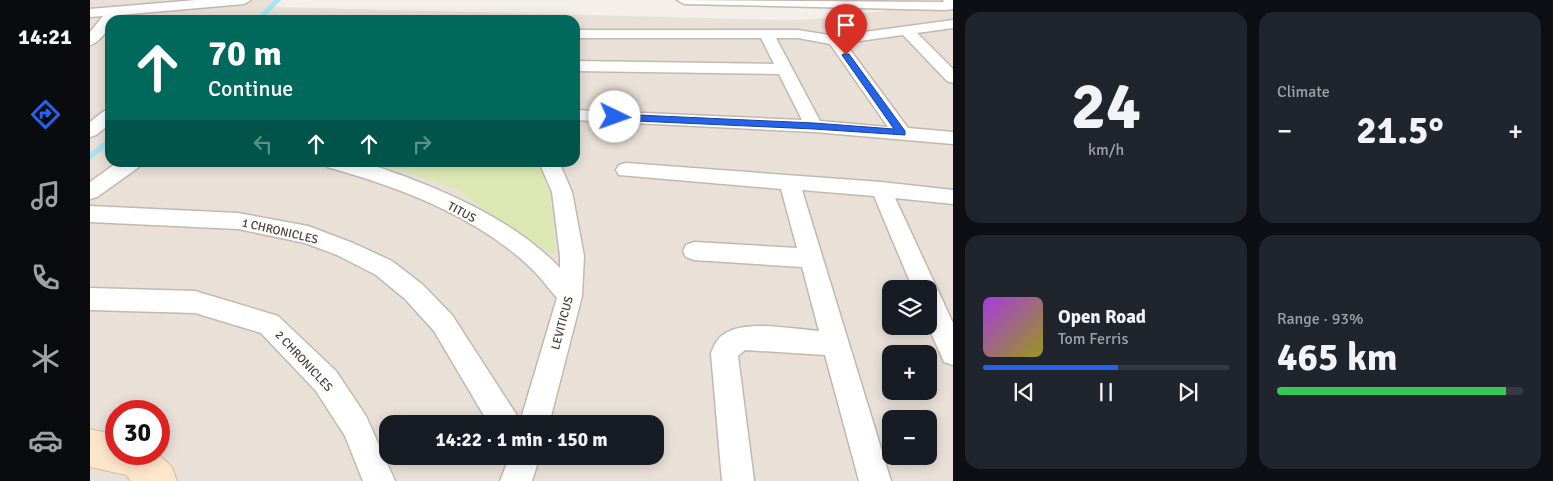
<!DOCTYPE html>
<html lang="en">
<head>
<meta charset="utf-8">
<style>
  body { margin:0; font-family:Signika,sans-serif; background:#20242c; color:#f1f3f6; height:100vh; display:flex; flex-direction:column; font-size:19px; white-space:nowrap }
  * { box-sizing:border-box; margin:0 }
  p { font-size:16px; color:#9ea1a6 }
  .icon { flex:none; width:28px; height:28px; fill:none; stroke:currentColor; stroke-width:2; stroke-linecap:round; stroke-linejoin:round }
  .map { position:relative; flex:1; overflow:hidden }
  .sheet { display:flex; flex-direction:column; gap:12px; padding:12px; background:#0d0f14; width:600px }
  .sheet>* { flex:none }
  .banner { position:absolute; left:15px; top:15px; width:475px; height:152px; border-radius:15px; box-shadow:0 2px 12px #0003; background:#00695c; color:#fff; overflow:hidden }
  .fabs { position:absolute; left:792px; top:280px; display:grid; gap:10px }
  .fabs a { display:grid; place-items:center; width:55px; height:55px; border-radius:10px; background:#171b24; box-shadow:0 2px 12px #0003; font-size:25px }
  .speed { position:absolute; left:15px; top:400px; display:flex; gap:10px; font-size:25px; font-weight:700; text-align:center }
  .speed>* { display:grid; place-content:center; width:65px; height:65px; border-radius:50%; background:#171b24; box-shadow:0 2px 12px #0003; line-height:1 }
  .speed .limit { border:8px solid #d22; background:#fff; color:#111 }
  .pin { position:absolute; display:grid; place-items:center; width:42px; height:42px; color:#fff; margin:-51px -21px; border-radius:50% 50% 50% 0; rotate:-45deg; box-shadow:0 0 5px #0007 }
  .pin .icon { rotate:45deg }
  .me { position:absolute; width:55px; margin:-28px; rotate:93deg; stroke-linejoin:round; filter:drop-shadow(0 0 4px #0008) }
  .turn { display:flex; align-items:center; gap:18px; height:105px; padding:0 20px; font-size:22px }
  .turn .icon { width:65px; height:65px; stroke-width:2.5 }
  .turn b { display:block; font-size:35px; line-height:42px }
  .lanes { display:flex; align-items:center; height:48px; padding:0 20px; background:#0003; justify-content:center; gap:25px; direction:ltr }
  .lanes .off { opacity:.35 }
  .big { font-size:38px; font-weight:700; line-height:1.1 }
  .sheet .tile { flex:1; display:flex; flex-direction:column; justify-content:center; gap:8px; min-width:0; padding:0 18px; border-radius:15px; background:#20242c }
  .sheet .dial { align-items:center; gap:0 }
  .dial b { font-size:65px; line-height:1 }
  .song { display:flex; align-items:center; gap:15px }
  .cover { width:60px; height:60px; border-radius:8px; background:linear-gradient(135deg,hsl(280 70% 55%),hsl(60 70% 35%)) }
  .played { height:5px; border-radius:2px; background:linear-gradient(90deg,#2563eb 55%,#363941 55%) }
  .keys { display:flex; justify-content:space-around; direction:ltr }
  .heat { display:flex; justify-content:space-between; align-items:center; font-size:28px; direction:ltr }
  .charge { height:8px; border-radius:4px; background:linear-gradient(90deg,#34c759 93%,#363941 0) }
  .sheet .tiles { flex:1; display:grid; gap:12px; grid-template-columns:repeat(2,1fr) }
  .trip { position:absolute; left:289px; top:415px; width:285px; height:50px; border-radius:15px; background:#171b24; box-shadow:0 2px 12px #0003; font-weight:700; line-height:50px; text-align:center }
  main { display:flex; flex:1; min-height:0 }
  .tabs { display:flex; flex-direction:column; width:90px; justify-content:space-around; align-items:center; background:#090b0e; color:#9ea1a6 }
  .tabs .icon { width:35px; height:35px }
  .tabs .on { color:#2563eb }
  .tabs b { font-size:22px; color:#f1f3f6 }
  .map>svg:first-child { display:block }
  .residential { fill:#e9e0d8; fill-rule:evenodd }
  .green { fill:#dce8b4 }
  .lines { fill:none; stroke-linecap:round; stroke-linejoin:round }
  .stream-far1 { stroke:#a8e3f0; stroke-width:5 }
  .stream { stroke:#a8e3f0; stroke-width:6 }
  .street-casing { stroke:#c3b8b0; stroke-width:3 }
  .secondary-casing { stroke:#d7ba9d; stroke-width:2 }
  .street { fill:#fff; fill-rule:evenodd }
  .secondary { fill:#fee6cb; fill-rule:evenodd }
  .route { fill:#2563eb; stroke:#184099 }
  .labels { text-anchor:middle; stroke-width:4.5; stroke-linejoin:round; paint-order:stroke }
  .street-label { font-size:12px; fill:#493f38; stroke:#fff }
</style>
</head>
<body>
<main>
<nav class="tabs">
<b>14:21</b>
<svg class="icon on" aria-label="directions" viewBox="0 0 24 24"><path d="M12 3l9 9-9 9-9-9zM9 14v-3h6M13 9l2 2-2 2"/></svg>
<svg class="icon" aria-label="music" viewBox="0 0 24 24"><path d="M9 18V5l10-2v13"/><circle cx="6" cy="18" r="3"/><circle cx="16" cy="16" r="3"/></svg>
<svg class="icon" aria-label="phone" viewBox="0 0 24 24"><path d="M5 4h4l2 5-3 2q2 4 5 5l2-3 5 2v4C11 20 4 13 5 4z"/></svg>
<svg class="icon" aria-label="climate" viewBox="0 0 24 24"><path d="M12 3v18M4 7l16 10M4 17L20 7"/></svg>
<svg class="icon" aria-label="car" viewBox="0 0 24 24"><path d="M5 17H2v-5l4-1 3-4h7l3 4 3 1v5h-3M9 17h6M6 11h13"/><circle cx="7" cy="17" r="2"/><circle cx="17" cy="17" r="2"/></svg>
</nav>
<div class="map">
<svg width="863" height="481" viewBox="0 0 863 481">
  <rect width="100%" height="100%" fill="#f5efea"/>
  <!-- residential -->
  <path class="residential" d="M0 0H190L184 7 697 20 726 19 863 2V481H0ZM20 20H485V162H20ZM801 289H839V326H801ZM801 354H839V391H801ZM26 411H69V454H26ZM801 419H839V456H801ZM298 424H565V456H298Z"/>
  <!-- green -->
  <path class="green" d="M270 163H449L461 198 466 255 417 228 370 191 315 171Z"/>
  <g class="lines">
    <!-- stream-far1 -->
    <path class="stream-far1" d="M168 20 188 0"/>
    <!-- stream -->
    <path class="stream" d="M0 156 20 141"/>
    <!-- street casing -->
    <g class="street-casing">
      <path id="street" d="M106 0H161L154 4 29 15 25 20H20C20 29 9 43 0 45V32L13 16 0 17V9Z
        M587 0 854 2 853 0H863V9L855 10 594 4Z
        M863 20V28L827 33 863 69V83L857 81 813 35 755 43 818 128 863 132V144L724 132 485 120V110L712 120 689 74 485 71V61L684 64 671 38H485V30H708L745 36ZM686 38H708L740 44 798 127 730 121Z
        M20 110V124L6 135 0 137V122L14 111Z
        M28 162H51L49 167 7 197 0 199V182Z
        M235 162C247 162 261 161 273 163 287 166 302 172 316 177 371 198 429 225 470 268V256L462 192 449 162H469L482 192 494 256 492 296 459 424H399L344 331 315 299 286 275 247 255 215 243 148 229 0 222V206L148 213 218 226 263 243 302 261 333 285 362 315 426 414 430 422 467 298C459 289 451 278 442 269 387 216 309 187 237 167Z
        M536 163 791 182 863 190V204L805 198 863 323V365L854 362 838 326 839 289H823L784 196 712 190 801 481H769L735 355 655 350 648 356 664 481H632L621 353C624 346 627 338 634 334 656 319 703 329 729 331L712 267 604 260 596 257 593 251 596 245 604 242 707 248 691 189 529 175 526 170 529 165Z
        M0 288 105 291 188 316 246 371 276 416 305 481H273L255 436 226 391 171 333 105 313 0 310Z
        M420 456H450L442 481H410Z"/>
    </g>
    <!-- secondary casing -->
    <g class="secondary-casing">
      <path id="secondary" d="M0 429 26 435V454H68L82 467 87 481H41L36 475 0 467Z"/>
    </g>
    <!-- street -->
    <use href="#street" class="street"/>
    <!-- secondary -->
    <use href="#secondary" class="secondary"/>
  </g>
  <!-- route -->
  <path class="route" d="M753 54H759L815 131V135L724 129 525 120 520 117 525 114 724 123 804 129 752 55Z"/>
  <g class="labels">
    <!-- street labels -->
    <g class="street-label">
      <text transform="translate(372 212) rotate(28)" y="4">TITUS</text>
      <text transform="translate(190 231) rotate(13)" y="4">1 CHRONICLES</text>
      <text transform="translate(472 323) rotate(-75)" y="4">LEVITICUS</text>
      <text transform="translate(214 361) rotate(47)" y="4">2 CHRONICLES</text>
    </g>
  </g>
</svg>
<div class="fabs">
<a><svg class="icon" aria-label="layers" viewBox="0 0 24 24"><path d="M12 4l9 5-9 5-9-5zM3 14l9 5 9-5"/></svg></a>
<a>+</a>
<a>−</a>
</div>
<div class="speed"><div class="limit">30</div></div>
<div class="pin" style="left:756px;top:55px;background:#d93025"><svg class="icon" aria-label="arrive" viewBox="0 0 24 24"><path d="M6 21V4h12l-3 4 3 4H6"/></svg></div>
<svg class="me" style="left:525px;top:117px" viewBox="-20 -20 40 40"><circle r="19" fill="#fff"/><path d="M0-13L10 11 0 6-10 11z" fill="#2563eb"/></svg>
<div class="trip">14:22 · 1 min · 150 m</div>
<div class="banner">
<div class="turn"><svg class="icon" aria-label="ahead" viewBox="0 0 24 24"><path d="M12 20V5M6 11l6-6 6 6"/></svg><div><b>70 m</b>Continue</div></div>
<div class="lanes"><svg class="icon off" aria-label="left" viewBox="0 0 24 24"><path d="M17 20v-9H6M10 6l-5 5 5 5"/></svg><svg class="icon" aria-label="ahead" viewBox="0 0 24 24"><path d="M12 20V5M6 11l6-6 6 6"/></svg><svg class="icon" aria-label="ahead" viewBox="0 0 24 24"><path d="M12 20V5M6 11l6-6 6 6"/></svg><svg class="icon off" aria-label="right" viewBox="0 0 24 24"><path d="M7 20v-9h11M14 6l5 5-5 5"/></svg></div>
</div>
</div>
<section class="sheet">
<div class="tiles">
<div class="tile dial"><b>24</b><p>km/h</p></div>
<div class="tile"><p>Climate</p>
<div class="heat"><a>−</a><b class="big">21.5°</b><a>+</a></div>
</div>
<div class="tile">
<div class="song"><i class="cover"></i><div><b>Open Road</b><p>Tom Ferris</p></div></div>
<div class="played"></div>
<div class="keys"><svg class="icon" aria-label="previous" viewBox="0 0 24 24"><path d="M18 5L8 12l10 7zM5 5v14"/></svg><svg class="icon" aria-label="pause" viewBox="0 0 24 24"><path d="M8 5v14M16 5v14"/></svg><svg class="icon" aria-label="next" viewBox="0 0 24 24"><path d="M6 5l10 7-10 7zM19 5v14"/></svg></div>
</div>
<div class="tile"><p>Range · 93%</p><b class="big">465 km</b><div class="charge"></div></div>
</div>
</section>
</main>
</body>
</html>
